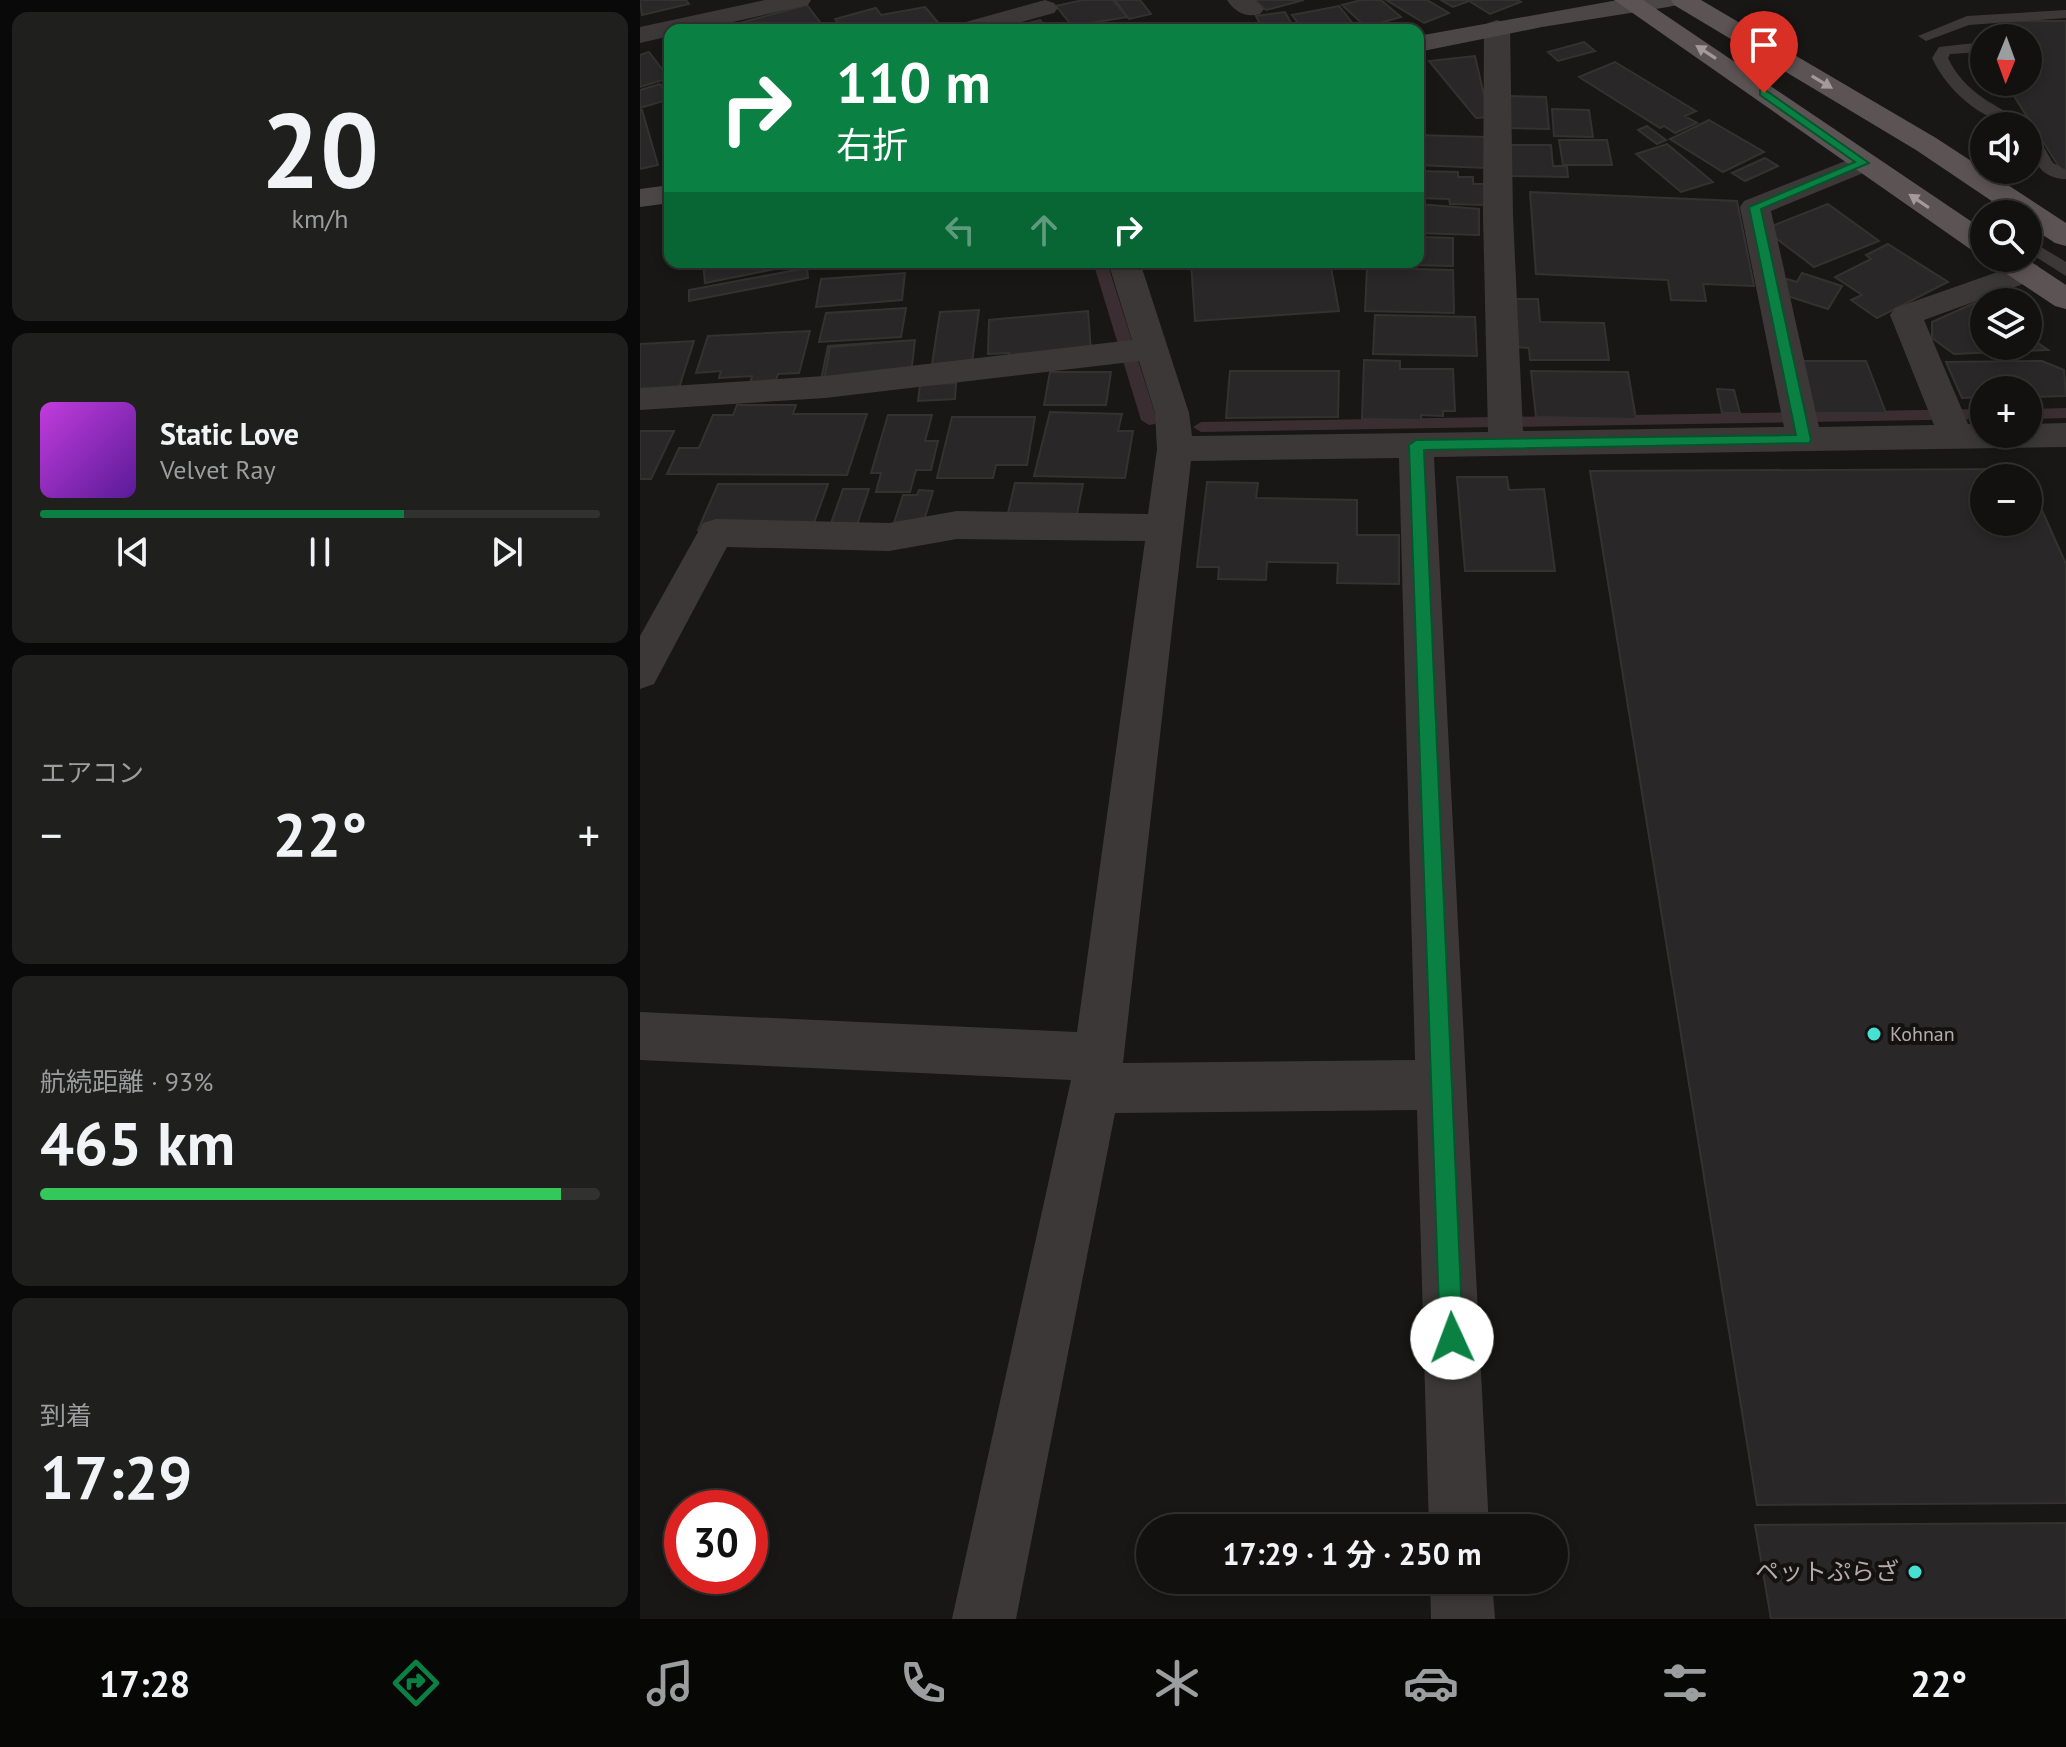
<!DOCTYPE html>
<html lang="ja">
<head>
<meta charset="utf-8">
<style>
  body { margin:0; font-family:"PT Sans","Noto Sans JP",sans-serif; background:#1f1f1e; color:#f1f3f6; height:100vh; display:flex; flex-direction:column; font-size:30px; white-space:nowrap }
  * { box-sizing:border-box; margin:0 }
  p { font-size:26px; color:#9c9d9f }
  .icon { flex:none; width:44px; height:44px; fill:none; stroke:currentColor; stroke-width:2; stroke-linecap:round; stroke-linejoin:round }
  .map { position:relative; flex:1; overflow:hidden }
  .panel { display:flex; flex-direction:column; gap:12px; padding:12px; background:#0a0909; width:640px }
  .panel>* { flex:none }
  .top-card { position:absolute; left:24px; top:24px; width:760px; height:244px; border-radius:16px; box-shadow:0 4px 12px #0003,0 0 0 2px #313130; background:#0b8043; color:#fff; overflow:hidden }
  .needle { width:52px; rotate:181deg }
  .buttons { position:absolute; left:1330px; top:24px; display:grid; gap:16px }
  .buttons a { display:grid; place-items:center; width:72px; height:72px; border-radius:50%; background:#121110; box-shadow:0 4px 12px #0003,0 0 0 2px #313130; font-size:40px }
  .speed { position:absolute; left:24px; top:1490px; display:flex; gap:16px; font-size:40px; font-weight:700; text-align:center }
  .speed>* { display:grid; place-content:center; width:104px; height:104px; border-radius:50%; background:#121110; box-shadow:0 4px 12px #0003,0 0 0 2px #313130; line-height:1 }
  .speed .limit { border:12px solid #d22; background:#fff; color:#111 }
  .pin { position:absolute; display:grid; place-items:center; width:68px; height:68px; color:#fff; margin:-82px -34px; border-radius:50% 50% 50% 0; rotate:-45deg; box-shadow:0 0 8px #0007 }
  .pin .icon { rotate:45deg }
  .me { position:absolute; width:88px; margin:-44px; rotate:358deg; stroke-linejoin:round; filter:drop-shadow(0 0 6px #0008) }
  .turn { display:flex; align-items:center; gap:28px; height:168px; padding:0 40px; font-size:36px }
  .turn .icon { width:104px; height:104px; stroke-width:2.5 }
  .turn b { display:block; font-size:56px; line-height:68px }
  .lanes { display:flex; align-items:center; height:76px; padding:0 40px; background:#0003; justify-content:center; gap:40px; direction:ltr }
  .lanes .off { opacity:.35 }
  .big { font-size:60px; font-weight:700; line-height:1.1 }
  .panel .card { flex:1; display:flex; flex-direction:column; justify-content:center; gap:12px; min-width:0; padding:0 28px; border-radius:16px; background:#1f1f1e }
  .panel .dial { align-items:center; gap:0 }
  .dial b { font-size:104px; line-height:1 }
  .song { display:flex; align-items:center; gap:24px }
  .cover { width:96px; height:96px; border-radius:12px; background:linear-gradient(135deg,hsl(290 70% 55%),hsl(270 70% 35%)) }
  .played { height:8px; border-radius:4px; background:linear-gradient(90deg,#0b8043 65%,#313130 65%) }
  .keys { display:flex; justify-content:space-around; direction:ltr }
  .heat { display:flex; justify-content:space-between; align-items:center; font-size:44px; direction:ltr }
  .charge { height:12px; border-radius:6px; background:linear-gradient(90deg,#34c759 93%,#313130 0) }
  .trip { position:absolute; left:496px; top:1514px; width:432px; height:80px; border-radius:40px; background:#121110; box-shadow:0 4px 12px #0003,0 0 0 2px #313130; font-weight:700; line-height:80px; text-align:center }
  .tabs { display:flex; height:128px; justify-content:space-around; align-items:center; background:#070706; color:#9c9d9f }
  .tabs .icon { width:56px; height:56px }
  .tabs .current { color:#0b8043 }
  .tabs b { font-size:36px; color:#f1f3f6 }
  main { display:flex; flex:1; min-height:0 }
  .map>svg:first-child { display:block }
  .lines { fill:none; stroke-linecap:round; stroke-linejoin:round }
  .stream { fill:#3b2e32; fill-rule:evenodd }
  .building { fill:#292727; stroke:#343231; stroke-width:2 }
  .lane { fill:#3d3838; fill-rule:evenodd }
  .street { fill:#3d3838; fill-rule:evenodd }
  .secondary { fill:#4d4646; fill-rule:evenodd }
  .primary { fill:#5c5454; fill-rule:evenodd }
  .oneway { fill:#a5999a }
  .route { fill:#0b8043; stroke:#07532c; stroke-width:2 }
  .poi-dot { fill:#46e1d3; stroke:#131211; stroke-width:3 }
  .labels { text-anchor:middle; stroke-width:8; stroke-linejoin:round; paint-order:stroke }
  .poi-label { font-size:20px; fill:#b7aaab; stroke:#131211; text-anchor:start }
  .near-poi-label { font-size:24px; fill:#b7aaab; stroke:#131211; text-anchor:end }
</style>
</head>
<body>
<main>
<section class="panel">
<div class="card dial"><b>20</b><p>km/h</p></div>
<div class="card">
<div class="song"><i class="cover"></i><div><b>Static Love</b><p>Velvet Ray</p></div></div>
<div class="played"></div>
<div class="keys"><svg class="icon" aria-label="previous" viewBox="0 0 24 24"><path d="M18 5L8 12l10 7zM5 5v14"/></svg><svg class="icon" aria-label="pause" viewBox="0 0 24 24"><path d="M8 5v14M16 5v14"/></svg><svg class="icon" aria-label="next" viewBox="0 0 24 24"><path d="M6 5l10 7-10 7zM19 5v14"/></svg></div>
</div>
<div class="card"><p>エアコン</p>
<div class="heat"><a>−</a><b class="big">22°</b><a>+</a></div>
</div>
<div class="card"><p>航続距離 · 93%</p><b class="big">465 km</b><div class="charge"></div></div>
<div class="card"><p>到着</p><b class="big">17:29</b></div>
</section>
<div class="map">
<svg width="1426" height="1619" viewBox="0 0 1426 1619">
  <rect width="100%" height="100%" fill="#181716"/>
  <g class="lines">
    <!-- stream -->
    <path class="stream" d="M453 262H467L517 420 515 424 509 425 501 420Z
      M1426 408V418L1388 419V409Z
      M1344 409V419L561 432 553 427 561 422Z"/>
  </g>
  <!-- building -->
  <path class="building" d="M0 0H46L49 4 2 15Z
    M443 0H473L487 17 432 26 416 6Z
    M475 0H500L511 14 489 19Z
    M615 0H664L626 10Z
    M721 0H741L761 17 726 27 702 5Z
    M746 0H787L809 13 784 23Z
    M801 0H877L881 2 850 14 829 1 813 7Z
    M167 5 186 30 77 29Z
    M699 6 718 30H663L652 15Z
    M285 7 302 27 290 30H195L202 28 195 19 236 8 241 15Z
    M645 12 655 30H623L616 16Z
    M400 20 409 30H360Z
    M1366 21H1426V178L1365 82H1388V38H1377Z
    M944 42 955 51 918 61 908 52Z
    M9 52 29 78 0 87V55Z
    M835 56 849 117 836 118 789 61Z
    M975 62 1056 111 1045 116 1057 123 1035 133 1024 126 1020 128 939 77Z
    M20 84 30 99 0 108V90Z
    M865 96 906 97 909 129 868 128Z
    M912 109 949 110 953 137 914 136Z
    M0 110H2L18 165 0 169Z
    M1069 120 1124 152 1083 172 1030 139Z
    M1007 126 1026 140 1017 144 998 130Z
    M778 135 845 137V168L778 165Z
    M919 140H967L972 165H923Z
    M1027 144 1073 182 1041 192 996 154Z
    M869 145H911L913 166H927L928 177 871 176Z
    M1125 158 1138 166 1105 181 1092 173Z
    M778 171 818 172V177H833V184H846L847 205 810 204 809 199 778 198Z
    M890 192 1097 201 1114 286 1063 284 1066 301 1031 300 1028 280 896 274Z
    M778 204 839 209V235L778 233Z
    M1188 204 1239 241 1174 267 1124 229Z
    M778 237 813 238V266L729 264 778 262Z
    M1248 244 1308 282 1237 318 1211 300 1222 295 1195 277 1231 259 1226 255Z
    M63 262H151V266L65 283Z
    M551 262H592V266L690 262 699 311 555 321Z
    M167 268 168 278 49 301V290Z
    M727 268 813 270 814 313 725 311Z
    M265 273 262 300 176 307 181 279Z
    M1162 273 1202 286 1188 309 1138 293 1147 279 1157 282Z
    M869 299H898L900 322 964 323 969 360H890L889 348 873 347Z
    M1339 301 1344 305V346H1388V336L1408 350 1314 354 1292 338V322Z
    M266 308 261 337 179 342 186 313Z
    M339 310 332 362 292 364 300 312Z
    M448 311 451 351 369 359V353L348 354 349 320Z
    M735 315 835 317 837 356 733 354Z
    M170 331 159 373 138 374 135 383 110 384 112 376 79 378 81 371 56 373 68 336Z
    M275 340 271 374 181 380 188 346Z
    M275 340 271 374 184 381 190 347Z
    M54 341 38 391 0 394V344Z
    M724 360 760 361V369H813L815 411H803V416L781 415V420L722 419Z
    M1154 361H1226L1246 413H1171Z
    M1402 361 1424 370 1426 396 1388 397V390H1344V397L1322 398 1306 362Z
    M590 371H699L698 417 586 418Z
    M891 371 988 372 996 419 896 417Z
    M410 372H471L466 405H404Z
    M316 383 315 399 278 401 280 385Z
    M1077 389 1094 390 1100 413H1082Z
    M97 405H156L153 414H227L207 475 27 474 39 448H59L73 415H93Z
    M410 412 482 414 478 431H493L485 478 394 476Z
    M248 415H292L285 441H298L291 470H276L270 492H236L241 473H231Z
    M312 417H395L387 465H356L353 478H297Z
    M0 431H34L11 479H0Z
    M1384 469 1387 478H1344V522H1388V479L1426 564V1503L1117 1505 950 471Z
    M817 477H867L869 490 904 489 915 571H825Z
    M567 482 618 483 616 498 717 500V535H759V584L697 583 698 563 627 562 626 580 578 579 579 567H557Z
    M375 483 443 484 437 514 368 513Z
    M78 484H188L171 531 58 530Z
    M203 489H229L216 528 189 529Z
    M279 490 293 491 283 524 254 523 263 495H277Z
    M1426 1523V1619H1131L1115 1525Z"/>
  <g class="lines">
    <!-- lane -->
    <path class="lane" d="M1426 10V18L1329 25 1286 41 1278 36 1327 16Z
      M1344 42V52L1310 54 1308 58C1324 92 1356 107 1389 123V129L1394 130 1413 163 1426 170V179C1396 179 1388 151 1388 126 1347 126 1309 94 1292 58L1299 47Z
      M1388 239 1426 262V276L1388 252Z"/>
    <!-- street -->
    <path class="street" d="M125 0H171L168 5 57 30H30V36L0 43V27Z
      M405 0 414 3 418 8 414 13 353 30H311L315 25Z
      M587 0H615L624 9 620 14C606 18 595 12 587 0Z
      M857 20 866 23 870 28 873 215 883 431 1144 427 1100 207 1104 201 1223 154 1233 157 1237 163 1233 169 1131 211 1179 427 1294 425 1250 315 1255 308 1386 262 1397 265 1402 272 1397 279 1284 320 1328 424H1344V434H1388V424L1426 423V447L794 457 849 1528H789L777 1110 475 1113 376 1619H312L431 1080 0 1060V1012L437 1032 505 541 317 539 249 551 87 547 14 684 0 689V636L63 523 76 519 249 523 317 511 508 514 517 449 515 413 499 361 185 398 0 410V388L185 376 492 340 468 262H500L549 413 552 436 848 432 843 215 844 28 848 23ZM759 458 775 1060 483 1063 551 461Z
      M790 1580H852L855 1619H791Z"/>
    <!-- secondary -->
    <path class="secondary" d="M978 0H1040L1037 5 1028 7 902 27 778 52V36Z
      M30 185V203L0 207V189Z"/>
    <!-- primary -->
    <path class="primary" d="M974 0H1003L1344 230V253L1333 251Z
      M1031 0H1061L1296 138 1426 223V246L1415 243 1388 225V214H1371L1276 150 1034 5Z
      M1348 258H1385L1426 285V309L1415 306 1353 265Z"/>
  </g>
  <!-- one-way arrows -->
  <defs><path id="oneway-solid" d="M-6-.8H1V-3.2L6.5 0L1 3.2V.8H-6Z" transform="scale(2)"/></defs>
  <g class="oneway">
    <use href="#oneway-solid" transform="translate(1066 52) rotate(-147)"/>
    <use href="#oneway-solid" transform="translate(1182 82) rotate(31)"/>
    <use href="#oneway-solid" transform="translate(1279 201) rotate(-146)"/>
  </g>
  <!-- route -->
  <path class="route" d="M1124 89 1229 163 1121 209 1171 440 1169 443 784 450 823 1338 820 1346 812 1350 803 1346 800 1338 769 445 776 440 1156 435 1109 207 1215 162 1120 95V90Z"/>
  <!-- markers -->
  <g class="poi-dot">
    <circle cx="1234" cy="1034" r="8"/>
    <circle cx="1275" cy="1572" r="8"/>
  </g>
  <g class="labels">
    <!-- poi labels -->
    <g class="poi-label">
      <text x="1250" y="1041">Kohnan</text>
    </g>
    <!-- near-poi labels -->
    <g class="near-poi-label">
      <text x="1259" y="1580">ペットぷらざ</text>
    </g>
  </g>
</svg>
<div class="buttons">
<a><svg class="needle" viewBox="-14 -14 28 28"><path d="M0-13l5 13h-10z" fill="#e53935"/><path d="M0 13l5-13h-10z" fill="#9c9d9f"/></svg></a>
<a><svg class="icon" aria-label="sound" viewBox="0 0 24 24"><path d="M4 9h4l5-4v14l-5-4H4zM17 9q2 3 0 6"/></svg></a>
<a><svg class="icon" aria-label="search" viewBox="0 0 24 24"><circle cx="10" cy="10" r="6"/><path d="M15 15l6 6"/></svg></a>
<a><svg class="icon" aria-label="layers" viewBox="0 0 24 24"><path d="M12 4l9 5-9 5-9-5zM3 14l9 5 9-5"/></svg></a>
<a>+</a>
<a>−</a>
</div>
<div class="speed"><div class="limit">30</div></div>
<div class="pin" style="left:1124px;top:93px;background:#d93025"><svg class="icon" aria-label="arrive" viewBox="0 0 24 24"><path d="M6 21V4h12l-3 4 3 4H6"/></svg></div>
<svg class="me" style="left:812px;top:1338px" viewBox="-20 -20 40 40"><circle r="19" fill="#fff"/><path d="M0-13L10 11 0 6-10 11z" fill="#0b8043"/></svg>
<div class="trip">17:29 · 1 分 · 250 m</div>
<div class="top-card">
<div class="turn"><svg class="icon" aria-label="right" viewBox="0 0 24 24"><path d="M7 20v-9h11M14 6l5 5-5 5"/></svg><div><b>110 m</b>右折</div></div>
<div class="lanes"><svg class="icon off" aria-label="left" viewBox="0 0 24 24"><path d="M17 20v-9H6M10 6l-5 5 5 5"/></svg><svg class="icon off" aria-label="ahead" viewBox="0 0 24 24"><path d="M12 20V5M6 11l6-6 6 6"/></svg><svg class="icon" aria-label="right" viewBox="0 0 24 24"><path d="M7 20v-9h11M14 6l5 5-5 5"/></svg></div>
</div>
</div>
</main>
<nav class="tabs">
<b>17:28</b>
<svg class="icon current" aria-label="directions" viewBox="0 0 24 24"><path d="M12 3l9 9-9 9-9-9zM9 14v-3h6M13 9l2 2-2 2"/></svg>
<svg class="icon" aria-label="music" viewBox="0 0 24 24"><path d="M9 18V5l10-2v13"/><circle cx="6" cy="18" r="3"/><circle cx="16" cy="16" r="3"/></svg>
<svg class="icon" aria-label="phone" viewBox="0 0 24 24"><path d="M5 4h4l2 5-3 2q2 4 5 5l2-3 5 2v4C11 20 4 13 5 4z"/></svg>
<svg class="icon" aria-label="climate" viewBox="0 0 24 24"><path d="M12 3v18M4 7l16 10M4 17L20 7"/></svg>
<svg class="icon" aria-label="car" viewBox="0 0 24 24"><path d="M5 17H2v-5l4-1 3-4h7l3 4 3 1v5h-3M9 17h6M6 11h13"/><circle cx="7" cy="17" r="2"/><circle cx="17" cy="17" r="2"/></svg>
<svg class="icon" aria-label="filters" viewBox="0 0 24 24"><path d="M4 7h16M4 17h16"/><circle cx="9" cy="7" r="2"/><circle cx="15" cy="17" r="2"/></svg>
<b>22°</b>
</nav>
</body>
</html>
